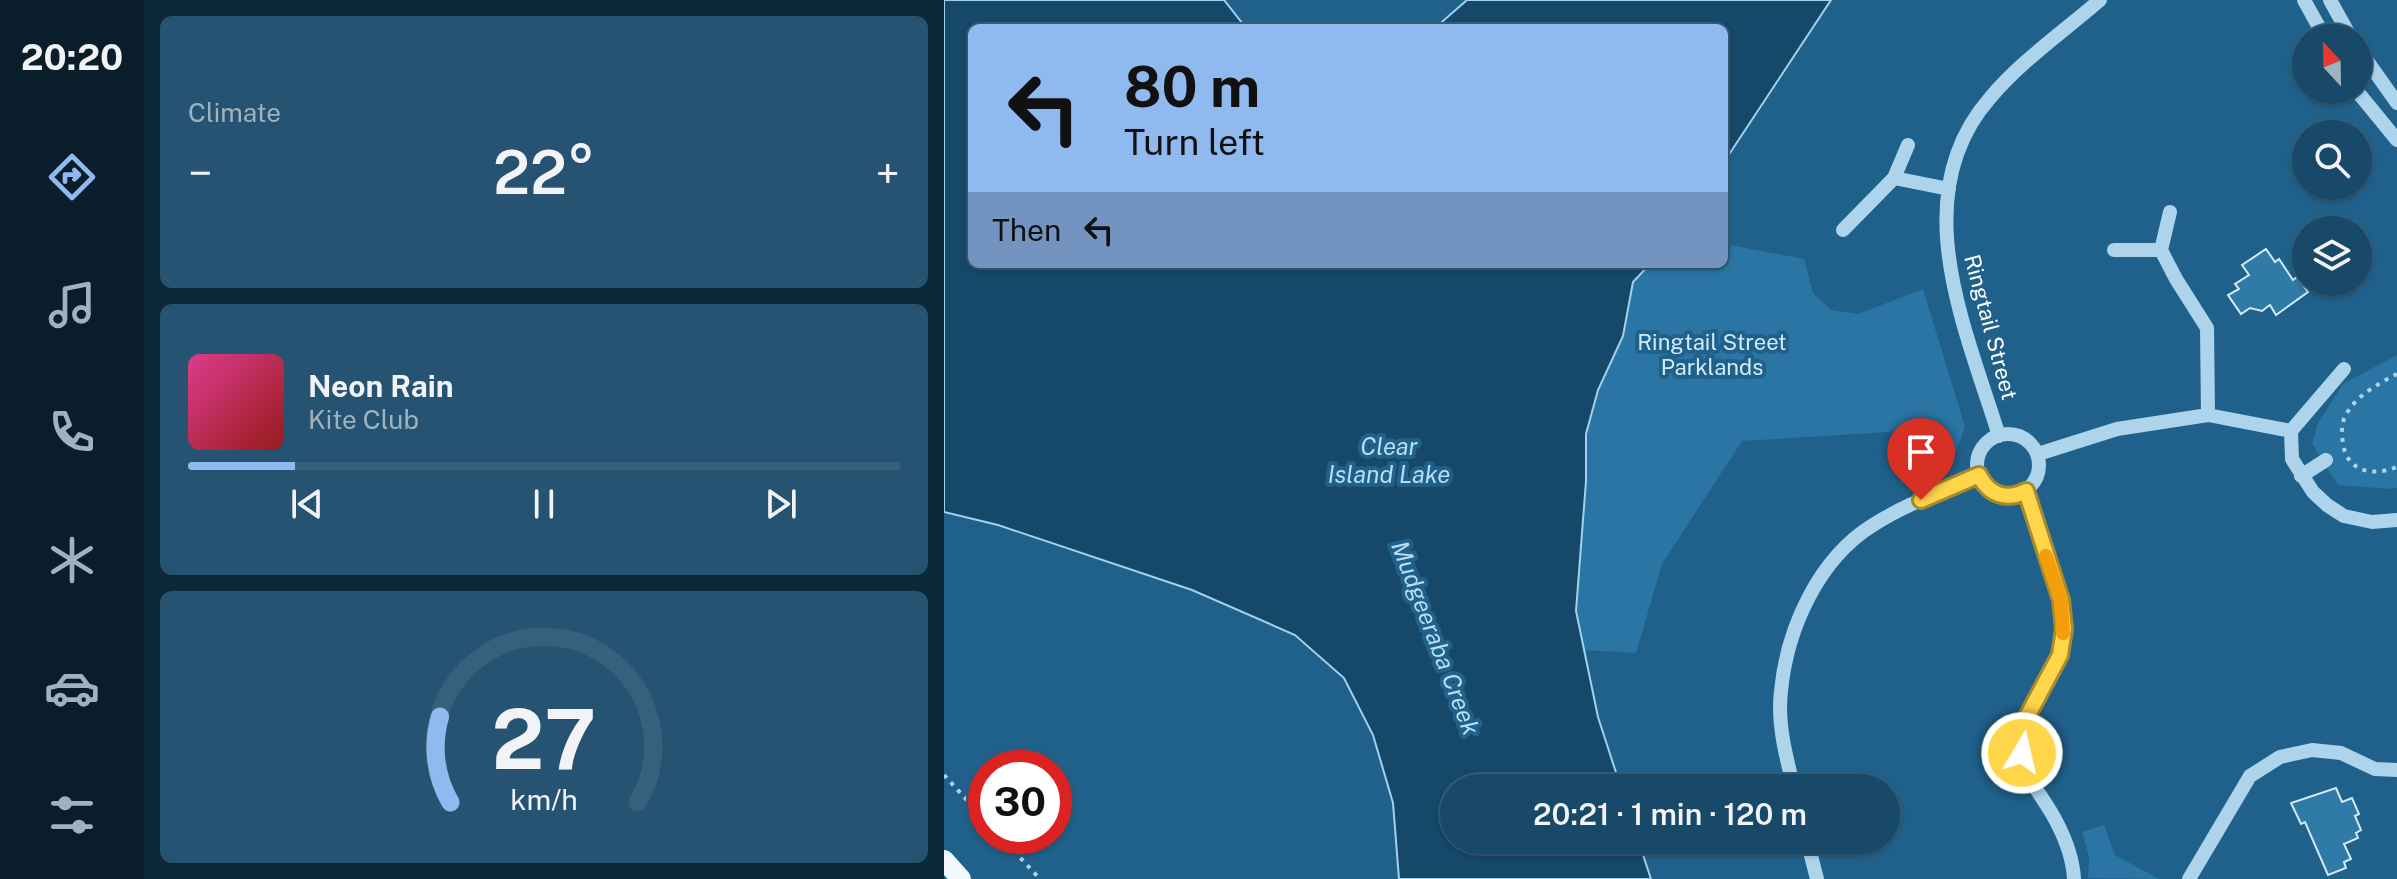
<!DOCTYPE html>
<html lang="en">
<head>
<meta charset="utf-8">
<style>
  body { margin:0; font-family:"Public Sans",sans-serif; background:#255371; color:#f1f3f6; height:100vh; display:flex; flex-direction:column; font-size:30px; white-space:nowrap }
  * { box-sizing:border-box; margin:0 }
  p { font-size:26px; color:#9fb2c0 }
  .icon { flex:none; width:44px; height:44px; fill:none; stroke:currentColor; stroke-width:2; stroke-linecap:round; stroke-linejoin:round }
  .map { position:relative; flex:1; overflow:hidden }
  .side { display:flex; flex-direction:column; gap:16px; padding:16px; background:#0d2839; width:800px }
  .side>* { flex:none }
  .top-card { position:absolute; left:24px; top:24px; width:760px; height:244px; border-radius:12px; box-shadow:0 2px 6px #0004,0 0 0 2px #36617c; background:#90b9f0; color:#111; overflow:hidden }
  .needle { width:52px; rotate:338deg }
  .controls { position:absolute; left:1348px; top:24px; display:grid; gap:16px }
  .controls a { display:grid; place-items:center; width:80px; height:80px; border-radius:50%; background:#184968; box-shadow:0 2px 6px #0004,0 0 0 2px #36617c; font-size:40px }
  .speed { position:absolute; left:24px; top:750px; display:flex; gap:16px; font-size:40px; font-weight:700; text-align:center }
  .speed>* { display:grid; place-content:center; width:104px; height:104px; border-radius:50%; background:#184968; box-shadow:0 2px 6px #0004,0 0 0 2px #36617c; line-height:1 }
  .speed .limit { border:12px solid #d22; background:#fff; color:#111 }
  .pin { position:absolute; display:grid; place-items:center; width:68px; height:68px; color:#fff; margin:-82px -34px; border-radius:50% 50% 50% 0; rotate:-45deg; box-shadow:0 0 8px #0007 }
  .pin .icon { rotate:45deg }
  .me { position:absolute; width:88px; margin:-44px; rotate:9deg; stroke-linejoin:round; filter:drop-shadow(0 0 6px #0008) }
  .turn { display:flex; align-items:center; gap:28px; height:168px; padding:0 24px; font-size:36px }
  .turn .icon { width:104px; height:104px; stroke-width:2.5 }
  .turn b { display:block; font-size:56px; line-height:68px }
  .then { display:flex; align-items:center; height:76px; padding:0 24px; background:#0003; gap:16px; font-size:30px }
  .big { font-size:60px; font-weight:600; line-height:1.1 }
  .side .card { flex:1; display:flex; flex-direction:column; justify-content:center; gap:12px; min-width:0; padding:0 28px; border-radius:12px; background:#255371 }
  .side .dial { align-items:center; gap:0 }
  .dial svg { height:208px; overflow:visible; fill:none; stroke:#36617c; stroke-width:7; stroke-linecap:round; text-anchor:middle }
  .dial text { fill:#f1f3f6; stroke:none }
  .song { display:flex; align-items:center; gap:24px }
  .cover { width:96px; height:96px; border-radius:12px; background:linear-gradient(135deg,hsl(330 70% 55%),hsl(0 70% 35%)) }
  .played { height:8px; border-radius:4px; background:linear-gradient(90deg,#90b9f0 15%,#36617c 15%) }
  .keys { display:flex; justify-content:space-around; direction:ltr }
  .heat { display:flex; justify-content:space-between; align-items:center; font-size:44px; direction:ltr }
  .trip { position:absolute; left:496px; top:774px; width:460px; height:80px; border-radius:40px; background:#184968; box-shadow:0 2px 6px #0004,0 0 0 2px #36617c; font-weight:600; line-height:80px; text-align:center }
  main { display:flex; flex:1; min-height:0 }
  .tab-bar { display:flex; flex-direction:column; width:144px; justify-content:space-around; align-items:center; background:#0a1d2a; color:#9fb2c0 }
  .tab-bar .icon { width:56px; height:56px }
  .tab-bar .selected { color:#90b9f0 }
  .tab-bar b { font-size:36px; color:#f1f3f6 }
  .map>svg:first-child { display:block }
  .green { fill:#2a75a3 }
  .water { fill:#16486a; stroke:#a1d1ed; stroke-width:2 }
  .building { fill:#307aa8; stroke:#d2eaf8; stroke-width:2 }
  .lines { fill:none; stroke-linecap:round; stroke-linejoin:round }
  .path { stroke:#add4eb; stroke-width:4; stroke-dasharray:4 6; stroke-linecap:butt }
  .minor { stroke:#add4eb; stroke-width:14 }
  .major { stroke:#f2f9fe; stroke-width:20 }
  .route-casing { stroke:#a68a30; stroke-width:20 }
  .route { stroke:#ffd54a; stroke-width:14 }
  .slow { stroke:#f59e0b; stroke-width:14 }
  .labels { text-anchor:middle; stroke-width:8; stroke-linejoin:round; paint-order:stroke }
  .street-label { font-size:22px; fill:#fff; stroke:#20618b }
  .park-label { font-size:22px; fill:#d2eaf8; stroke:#20618b }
  .water-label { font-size:24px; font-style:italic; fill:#b9ddf2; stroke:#20618b }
</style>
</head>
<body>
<main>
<nav class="tab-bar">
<b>20:20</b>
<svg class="icon selected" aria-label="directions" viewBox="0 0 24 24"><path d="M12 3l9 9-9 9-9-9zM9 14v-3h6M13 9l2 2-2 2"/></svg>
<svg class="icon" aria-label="music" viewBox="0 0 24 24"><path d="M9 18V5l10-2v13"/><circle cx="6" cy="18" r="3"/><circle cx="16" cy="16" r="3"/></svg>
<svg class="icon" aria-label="phone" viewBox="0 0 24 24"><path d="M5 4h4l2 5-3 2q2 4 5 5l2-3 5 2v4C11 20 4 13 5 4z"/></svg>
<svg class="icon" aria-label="climate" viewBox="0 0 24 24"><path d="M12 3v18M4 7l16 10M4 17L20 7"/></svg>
<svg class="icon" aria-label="car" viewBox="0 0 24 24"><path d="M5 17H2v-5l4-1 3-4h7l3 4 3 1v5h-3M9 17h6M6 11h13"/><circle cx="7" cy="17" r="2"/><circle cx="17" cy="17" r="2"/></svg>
<svg class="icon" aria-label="filters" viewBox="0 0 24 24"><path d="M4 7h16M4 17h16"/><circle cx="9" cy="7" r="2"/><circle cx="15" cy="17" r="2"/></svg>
</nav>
<section class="side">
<div class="card"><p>Climate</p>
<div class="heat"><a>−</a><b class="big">22°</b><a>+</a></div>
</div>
<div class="card">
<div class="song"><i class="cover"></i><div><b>Neon Rain</b><p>Kite Club</p></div></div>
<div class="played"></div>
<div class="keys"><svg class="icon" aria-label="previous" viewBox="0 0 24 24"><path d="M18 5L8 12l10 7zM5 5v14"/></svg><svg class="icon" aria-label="pause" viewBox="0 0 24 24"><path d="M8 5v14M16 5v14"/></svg><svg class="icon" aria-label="next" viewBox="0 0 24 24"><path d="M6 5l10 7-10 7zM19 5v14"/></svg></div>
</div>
<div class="card dial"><svg viewBox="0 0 100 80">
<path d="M14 69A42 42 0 1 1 86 69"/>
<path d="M14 69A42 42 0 0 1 10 36" stroke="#90b9f0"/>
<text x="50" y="56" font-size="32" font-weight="700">27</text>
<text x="50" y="72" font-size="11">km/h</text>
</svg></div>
</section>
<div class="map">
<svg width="1453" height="879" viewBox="0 0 1453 879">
  <rect width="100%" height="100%" fill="#20618b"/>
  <!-- green -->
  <path class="green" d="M780 244 860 259 869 293 887 310 914 314 979 289 1021 427 1009 459 976 473 961 431 798 441 718 564 692 653 640 650 632 611 642 481V434L654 390 679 336 689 282 706 264H780Z
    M1453 355V488L1446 489 1394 485 1368 444 1374 423 1399 384Z
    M1160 825 1171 855 1215 879 1144 878 1145 857 1138 832Z"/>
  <!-- water -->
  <path class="water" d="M0 0H280L302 28H28V264H706L689 282 679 336 654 390 642 434V481L632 611 654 717 677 788H510V840H694L707 879H455L449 803 429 735 400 678 351 635 248 590 54 525 0 512Z
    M523 0H887L780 162V28H491Z"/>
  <!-- building -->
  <path class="building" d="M1322 249 1331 262 1335 259 1349 280 1353 277 1364 292 1332 315 1326 305 1318 311 1306 308 1297 314 1284 295 1295 289 1291 284 1305 275 1298 265Z
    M1392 788 1398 802 1408 798 1415 814 1411 816 1417 830 1412 833 1414 838 1400 844 1407 859 1400 862 1402 868 1384 875 1361 822 1357 824 1347 803Z"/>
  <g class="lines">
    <!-- path -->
    <path class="path" d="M1453 374C1434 384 1409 397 1400 419 1397 427 1398 436 1399 444 1404 473 1429 476 1453 467
      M0 775 42 821
      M56 836 96 879"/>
    <!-- minor -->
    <path class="minor" d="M1360 0 1381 38
      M1386 0 1407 38
      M1414 48 1453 103
      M1412 90 1453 140
      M950 178 964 145
      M1226 212 1217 250 1232 279 1263 328 1264 415
      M899 230 950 178 1005 189
      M1170 250H1217
      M1400 369 1347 431 1348 459 1369 492 1383 505 1400 516 1428 522 1453 520
      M1033 465a31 31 0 1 1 62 0a31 31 0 1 1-62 0Z
      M1055 436C1022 329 960 196 1046 98 1077 61 1119 32 1156 0
      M1094 454 1173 429 1264 415 1347 431
      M1357 476 1382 460
      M1082 491C1096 534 1131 613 1115 656 1102 689 1074 714 1078 751 1080 779 1100 797 1112 821 1121 838 1129 860 1130 879
      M850 788C842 757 833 723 837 691 843 629 874 559 929 525 962 504 999 491 1035 475
      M863 840 873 879
      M1245 879 1306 776 1336 757 1368 750 1397 753 1431 769 1453 770"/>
    <!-- major -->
    <path class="major" d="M0 860 17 879"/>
  </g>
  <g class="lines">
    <!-- route casing -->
    <g class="route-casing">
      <path id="route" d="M977 500 1035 475C1045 495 1062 501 1082 491L1117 600 1120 629 1116 655 1078 726V753"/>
    </g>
    <!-- route -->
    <use href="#route" class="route"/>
    <!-- slow -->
    <path class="slow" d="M1102 556 1117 600 1119 633"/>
  </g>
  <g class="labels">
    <!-- street labels -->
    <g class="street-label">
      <text transform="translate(1047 327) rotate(75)" y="8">Ringtail Street</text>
    </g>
    <!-- park labels -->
    <g class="park-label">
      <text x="768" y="350">Ringtail Street<tspan x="768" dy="25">Parklands</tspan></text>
    </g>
    <!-- water labels -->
    <g class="water-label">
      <text x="445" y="455">Clear<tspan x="445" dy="28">Island Lake</tspan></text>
      <text transform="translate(491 638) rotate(69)" y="8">Mudgeeraba Creek</text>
    </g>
  </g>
</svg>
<div class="controls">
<a><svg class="needle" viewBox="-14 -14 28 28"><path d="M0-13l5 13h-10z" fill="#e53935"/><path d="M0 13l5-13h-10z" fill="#9fb2c0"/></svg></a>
<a><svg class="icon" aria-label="search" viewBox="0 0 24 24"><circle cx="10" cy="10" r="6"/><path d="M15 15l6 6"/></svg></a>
<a><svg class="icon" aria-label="layers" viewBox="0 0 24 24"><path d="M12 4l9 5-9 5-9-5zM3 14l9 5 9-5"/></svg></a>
</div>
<div class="speed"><div class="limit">30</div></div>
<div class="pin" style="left:977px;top:500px;background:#d93025"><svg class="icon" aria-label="arrive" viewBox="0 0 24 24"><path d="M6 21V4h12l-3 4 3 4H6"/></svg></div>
<svg class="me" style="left:1078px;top:753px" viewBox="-20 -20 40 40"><circle r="17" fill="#ffd54a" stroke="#fff" stroke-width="3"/><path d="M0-11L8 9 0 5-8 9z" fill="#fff"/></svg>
<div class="trip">20:21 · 1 min · 120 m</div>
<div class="top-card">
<div class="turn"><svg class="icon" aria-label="left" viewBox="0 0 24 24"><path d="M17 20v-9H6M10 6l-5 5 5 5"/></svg><div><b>80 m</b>Turn left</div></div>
<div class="then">Then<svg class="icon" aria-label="left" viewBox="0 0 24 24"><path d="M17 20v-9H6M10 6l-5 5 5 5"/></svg></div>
</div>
</div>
</main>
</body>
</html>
